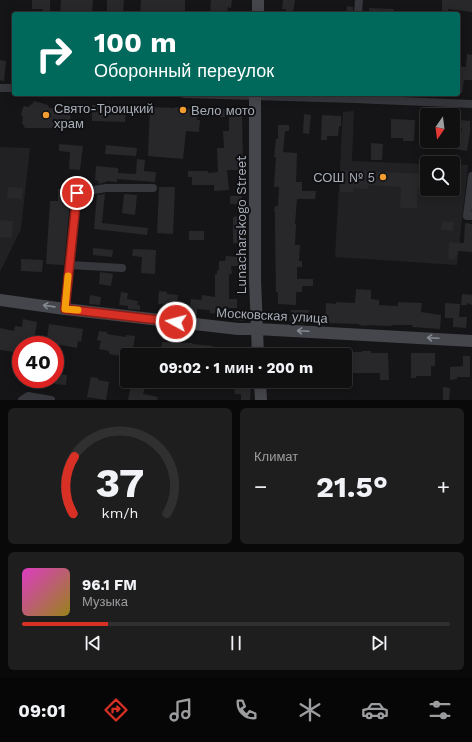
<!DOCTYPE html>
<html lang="ru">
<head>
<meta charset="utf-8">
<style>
  body { margin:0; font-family:"Work Sans",sans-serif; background:#1e1e1f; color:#f1f3f6; height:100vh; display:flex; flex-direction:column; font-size:15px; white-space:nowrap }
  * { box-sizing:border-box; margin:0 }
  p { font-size:13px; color:#9c9d9f }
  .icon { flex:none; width:22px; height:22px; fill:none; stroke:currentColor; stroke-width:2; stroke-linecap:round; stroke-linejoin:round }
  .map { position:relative; height:400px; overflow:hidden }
  .sheet { display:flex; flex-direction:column; gap:8px; padding:8px; background:#090909; flex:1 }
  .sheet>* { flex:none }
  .banner { position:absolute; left:12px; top:12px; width:448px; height:84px; border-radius:4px; box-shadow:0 2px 10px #0003,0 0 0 1px #303031; background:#00695c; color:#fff; overflow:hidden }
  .needle { width:26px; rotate:194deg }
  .buttons { position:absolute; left:420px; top:108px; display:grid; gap:8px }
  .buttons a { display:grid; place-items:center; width:40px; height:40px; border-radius:4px; background:#101011; box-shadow:0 2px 10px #0003,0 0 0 1px #303031; font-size:20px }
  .speed { position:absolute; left:12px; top:336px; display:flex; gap:8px; font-size:20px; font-weight:700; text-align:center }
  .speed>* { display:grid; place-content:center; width:52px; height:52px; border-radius:50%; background:#101011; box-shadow:0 2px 10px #0003,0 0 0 1px #303031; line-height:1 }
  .speed .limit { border:6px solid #d22; background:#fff; color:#111 }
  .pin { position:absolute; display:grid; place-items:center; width:34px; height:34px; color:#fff; margin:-17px; border:2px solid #fff; border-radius:50%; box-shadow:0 1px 4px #0007 }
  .me { position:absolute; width:44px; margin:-22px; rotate:277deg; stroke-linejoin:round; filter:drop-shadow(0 0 3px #0008) }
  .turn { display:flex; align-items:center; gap:14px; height:84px; padding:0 16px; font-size:18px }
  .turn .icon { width:52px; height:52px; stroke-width:2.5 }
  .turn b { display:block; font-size:28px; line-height:34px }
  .big { font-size:30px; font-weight:700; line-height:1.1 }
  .sheet .widget { flex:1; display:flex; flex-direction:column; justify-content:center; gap:6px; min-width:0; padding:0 14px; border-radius:6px; background:#1e1e1f }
  .sheet .dial { align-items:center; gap:0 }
  .dial svg { height:104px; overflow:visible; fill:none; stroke:#303031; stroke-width:7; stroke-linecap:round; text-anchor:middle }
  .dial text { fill:#f1f3f6; stroke:none }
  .song { display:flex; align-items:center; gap:12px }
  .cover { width:48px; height:48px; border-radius:6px; background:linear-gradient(135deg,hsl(310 70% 55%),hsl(50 70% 35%)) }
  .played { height:4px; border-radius:2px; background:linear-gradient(90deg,#d93025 20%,#303031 20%) }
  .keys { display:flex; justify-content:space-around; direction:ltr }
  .heat { display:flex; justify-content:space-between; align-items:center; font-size:22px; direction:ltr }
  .sheet .tiles { flex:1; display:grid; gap:8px; grid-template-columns:1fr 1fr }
  .widget:last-child { grid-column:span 2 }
  .trip { position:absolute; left:120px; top:348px; width:232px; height:40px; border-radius:4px; background:#101011; box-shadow:0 2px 10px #0003,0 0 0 1px #303031; font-weight:700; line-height:40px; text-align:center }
  .tab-bar { display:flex; height:64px; justify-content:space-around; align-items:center; background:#060607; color:#9c9d9f }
  .tab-bar .icon { width:28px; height:28px }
  .tab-bar .on { color:#d93025 }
  .tab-bar b { font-size:18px; color:#f1f3f6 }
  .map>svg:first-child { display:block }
  .built { fill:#212124 }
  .building { fill:#28282b }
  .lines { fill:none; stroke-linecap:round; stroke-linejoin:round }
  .street { stroke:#36373c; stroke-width:8 }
  .secondary { stroke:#44464c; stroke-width:12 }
  .oneway { stroke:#848992 }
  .route-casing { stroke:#8d1f18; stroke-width:10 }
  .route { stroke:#d93025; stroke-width:7 }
  .slow { stroke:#f59e0b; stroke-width:7 }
  .poi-dot { fill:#f29c31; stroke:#101012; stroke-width:1.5 }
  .labels { text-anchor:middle; stroke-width:4; stroke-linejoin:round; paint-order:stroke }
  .poi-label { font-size:13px; fill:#a7adb7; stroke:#101012; text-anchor:start }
  .street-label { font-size:13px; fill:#a7adb7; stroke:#101012 }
</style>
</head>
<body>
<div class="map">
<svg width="472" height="400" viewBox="0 0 472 400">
  <rect width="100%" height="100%" fill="#151517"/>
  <!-- built -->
  <path class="built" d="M354 111 352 161 427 164V189H453V164L468 165 457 265 335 257 343 112Z
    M0 147 30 148 21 229 0 272Z"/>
  <!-- building -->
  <path class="building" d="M32 0H50V13H42L43 9H32Z
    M61 0H93L92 14H60Z
    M107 0H124L123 14H107Z
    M141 0H185V14H140Z
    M211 0H232L231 8 228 7 227 14H210Z
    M283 0H295L293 13 285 12 286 9H282Z
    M442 0H472V12L448 9V14H442Z
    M347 6 353 7V14H346Z
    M369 8 394 9V14H369Z
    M467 54 472 55V80H464L462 93H458V66L466 67Z
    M0 60 6 61 4 81 0 80Z
    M34 101 48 105 49 108 68 110 71 119 70 128H25L22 123 23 118 21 114 23 108 24 106 28 107 33 103Z
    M92 105 126 106 125 122 92 121Z
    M150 107 175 108V107L199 110 197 120H200L199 132 186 131 183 159 148 156Z
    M220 109H242L243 170H227L229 190 214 191V185H192V177H188V171H208V173L218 172 217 148H224L223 131H229V117H220Z
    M304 114 311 115 309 134 303 133Z
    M322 115 341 116V126H339L338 136H327V140H321Z
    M391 119 415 120 414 141H403V138H391Z
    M460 120 470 121V132L467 151 448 148 449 141H453V140L460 141 462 128H459Z
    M278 125H289V131H285L283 152 297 153 296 182H302V191H316L315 199H297L295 224H296L295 245H300L299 261H302V267H297V279H313V286H302V292H296V305L278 304V292H276L275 229V212H274L275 206H278L279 187H274L276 157H274L276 139H278Z
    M371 143 383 144 382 160H371Z
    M59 144 83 146 80 170 69 169 70 152 59 151Z
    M106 145 137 148 136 156 105 154Z
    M137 159 145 160 144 171 156 172 155 182 117 179V182L106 181V182L98 184 99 181 95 180 96 166 118 168V173L136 174Z
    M341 170 427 174V188L418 187 417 208H400L401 187 368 185V189L354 188 353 192H340Z
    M8 187 23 188 22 199 7 198Z
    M159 187H175L173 234 157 233Z
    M58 189 68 190V202H70L64 265 46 264 50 201H58Z
    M105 194 102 223 148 228 147 235 94 229 97 195Z
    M124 194 137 195 135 215 122 213Z
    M230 196H242V204H230Z
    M242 216V230H243V243H233V217Z
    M0 220 13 221 12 238 0 237Z
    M442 221 454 222 453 231 441 230Z
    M465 223 472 224V252L458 251 457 255H456L455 260 448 259 449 242 464 243Z
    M189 231H204V240H189Z
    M93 248 113 250 112 257 93 255Z
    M133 249 156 250 155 274 141 273 142 257 132 256Z
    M226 256 244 257V266H231L232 274H229V299H237V308H221V314L210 313V310L197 309V315L189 314 191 299 201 300 202 295 215 297V274H217V270H219V261H225Z
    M21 259 43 260 42 272 21 271Z
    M100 272 113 274 111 286 99 284Z
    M356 289 371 290V299L379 300V305L398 306V302L422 303 421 312 441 315 440 329 412 327 413 325H392V326L367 325V326L359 325V324L325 323 326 303 336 304V302L355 303Z
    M159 291 167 292V294L178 295 176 314 169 313V305L158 304Z
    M121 292 128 293 127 299 138 301 137 305H140V310L128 309V306L119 305Z
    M462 294 472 295V305L467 303V305H461Z
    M90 295 101 297 100 305 89 304Z
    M445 303 460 304 459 317H467L466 328 453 327V318H445Z
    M291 310H309L308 324 290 323Z
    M235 313H244V321L234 320Z
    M23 319 37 322 34 341 29 340 28 345H21V353L0 350V328L14 331 15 326 22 327Z
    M49 324 83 329 81 342 78 341 77 348 61 345H46Z
    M99 331 107 332V334L126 337V335L135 336 133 349 150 351V355H127V357L109 354V351L99 349 101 341 97 340Z
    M162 342 192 343V344L213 346 212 355H161Z
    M248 348V355H235V349Z
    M299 349H305L304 355H278V350Z
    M362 351H371V353H388L389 380H380V373H349L348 352H362Z
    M411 353H435V366H431V376H416V378H411Z
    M463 356H470V377H457V379L450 380V367L463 366Z
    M55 374 67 375 66 385 55 384Z
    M91 377 98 378V380L109 382 106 400 87 397Z
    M26 379H39L38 389 25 386Z
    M132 381 138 382 137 386 145 387 143 394 158 397 157 400H128Z
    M234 386H251L250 400H241V394H235Z
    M443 387 450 388 449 400H443Z"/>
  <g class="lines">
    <!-- street -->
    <path class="street" d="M358 14 359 0
      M0 88H14
      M184 94 355 99 472 104
      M472 176 467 216H472
      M70 265 122 268
      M65 309 77 193 106 188H153
      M22 400 28 396 51 400"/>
    <!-- secondary -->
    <path class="secondary" d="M258 14V0
      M255 94V279L258 355
      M0 300 65 309 238 329H257L472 341
      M260 381 261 400"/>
  </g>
  <!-- one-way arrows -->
  <defs><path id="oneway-shaft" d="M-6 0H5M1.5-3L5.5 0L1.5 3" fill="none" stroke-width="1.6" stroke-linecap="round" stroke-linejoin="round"/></defs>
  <g class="oneway">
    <use href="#oneway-shaft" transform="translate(49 306) rotate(-172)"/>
    <use href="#oneway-shaft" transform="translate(303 331) rotate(-177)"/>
    <use href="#oneway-shaft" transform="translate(433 338) rotate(-177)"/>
  </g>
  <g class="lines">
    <!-- route casing -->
    <g class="route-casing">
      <path id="route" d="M77 193 65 309 176 322"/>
    </g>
    <!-- route -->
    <use href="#route" class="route"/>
    <!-- slow -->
    <path class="slow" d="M68 276 65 309 78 310"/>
  </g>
  <!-- markers -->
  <g class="poi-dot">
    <circle cx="183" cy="110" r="4"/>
    <circle cx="46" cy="115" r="4"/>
    <circle cx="383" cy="177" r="4"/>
  </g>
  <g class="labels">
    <!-- poi labels -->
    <g class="poi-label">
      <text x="54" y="113">Свято-Троицкий<tspan x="54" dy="15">храм</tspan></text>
      <text x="191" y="115">Вело мото</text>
      <text x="375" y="182" text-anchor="end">СОШ № 5</text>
    </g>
    <!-- street labels -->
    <g class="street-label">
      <text transform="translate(241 225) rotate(-90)" y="5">Lunacharskogo Street</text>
      <text transform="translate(272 315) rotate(3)" y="5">Московская улица</text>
    </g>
  </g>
</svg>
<div class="buttons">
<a><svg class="needle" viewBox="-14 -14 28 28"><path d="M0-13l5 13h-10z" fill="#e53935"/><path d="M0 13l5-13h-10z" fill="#9c9d9f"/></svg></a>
<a><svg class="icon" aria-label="search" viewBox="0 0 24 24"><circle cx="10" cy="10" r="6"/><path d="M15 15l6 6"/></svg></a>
</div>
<div class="speed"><div class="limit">40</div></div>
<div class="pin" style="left:77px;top:193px;background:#d93025"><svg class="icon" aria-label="arrive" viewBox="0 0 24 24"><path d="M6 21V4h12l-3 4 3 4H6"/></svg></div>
<svg class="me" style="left:176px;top:322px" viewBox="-20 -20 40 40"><circle r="17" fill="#d93025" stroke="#fff" stroke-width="3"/><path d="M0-11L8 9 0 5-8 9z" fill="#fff"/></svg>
<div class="trip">09:02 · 1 мин · 200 m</div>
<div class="banner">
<div class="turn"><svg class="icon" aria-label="right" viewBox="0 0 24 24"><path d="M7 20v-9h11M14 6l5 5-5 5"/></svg><div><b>100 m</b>Оборонный переулок</div></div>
</div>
</div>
<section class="sheet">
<div class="tiles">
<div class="widget dial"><svg viewBox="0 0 100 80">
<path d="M14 69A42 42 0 1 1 86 69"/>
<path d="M14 69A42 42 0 0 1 15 25" stroke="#d93025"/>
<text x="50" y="56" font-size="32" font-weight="700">37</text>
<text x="50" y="72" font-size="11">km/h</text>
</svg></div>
<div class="widget"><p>Климат</p>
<div class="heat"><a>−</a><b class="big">21.5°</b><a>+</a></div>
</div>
<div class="widget">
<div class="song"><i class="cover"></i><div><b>96.1 FM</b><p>Музыка</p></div></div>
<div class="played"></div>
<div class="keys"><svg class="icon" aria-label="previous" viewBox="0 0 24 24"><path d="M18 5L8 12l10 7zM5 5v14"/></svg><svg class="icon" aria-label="pause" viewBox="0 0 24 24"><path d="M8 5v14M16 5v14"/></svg><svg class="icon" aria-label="next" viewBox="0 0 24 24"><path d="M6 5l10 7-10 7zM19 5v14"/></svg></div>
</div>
</div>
</section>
<nav class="tab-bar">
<b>09:01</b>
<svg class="icon on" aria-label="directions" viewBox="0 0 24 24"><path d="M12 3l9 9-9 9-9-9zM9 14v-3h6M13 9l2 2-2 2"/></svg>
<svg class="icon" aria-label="music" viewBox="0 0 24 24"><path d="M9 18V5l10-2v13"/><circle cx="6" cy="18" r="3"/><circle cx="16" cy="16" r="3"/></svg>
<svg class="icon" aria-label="phone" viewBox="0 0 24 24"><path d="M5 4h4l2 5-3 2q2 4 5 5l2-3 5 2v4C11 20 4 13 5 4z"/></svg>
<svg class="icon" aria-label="climate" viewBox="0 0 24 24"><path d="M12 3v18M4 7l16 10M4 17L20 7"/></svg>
<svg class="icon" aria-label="car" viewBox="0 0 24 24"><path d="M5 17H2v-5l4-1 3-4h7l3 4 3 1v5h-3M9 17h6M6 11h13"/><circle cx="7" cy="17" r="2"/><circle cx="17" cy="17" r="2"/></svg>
<svg class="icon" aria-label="filters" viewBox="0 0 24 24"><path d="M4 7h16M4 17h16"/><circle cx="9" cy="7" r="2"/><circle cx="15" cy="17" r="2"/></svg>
</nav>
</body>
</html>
